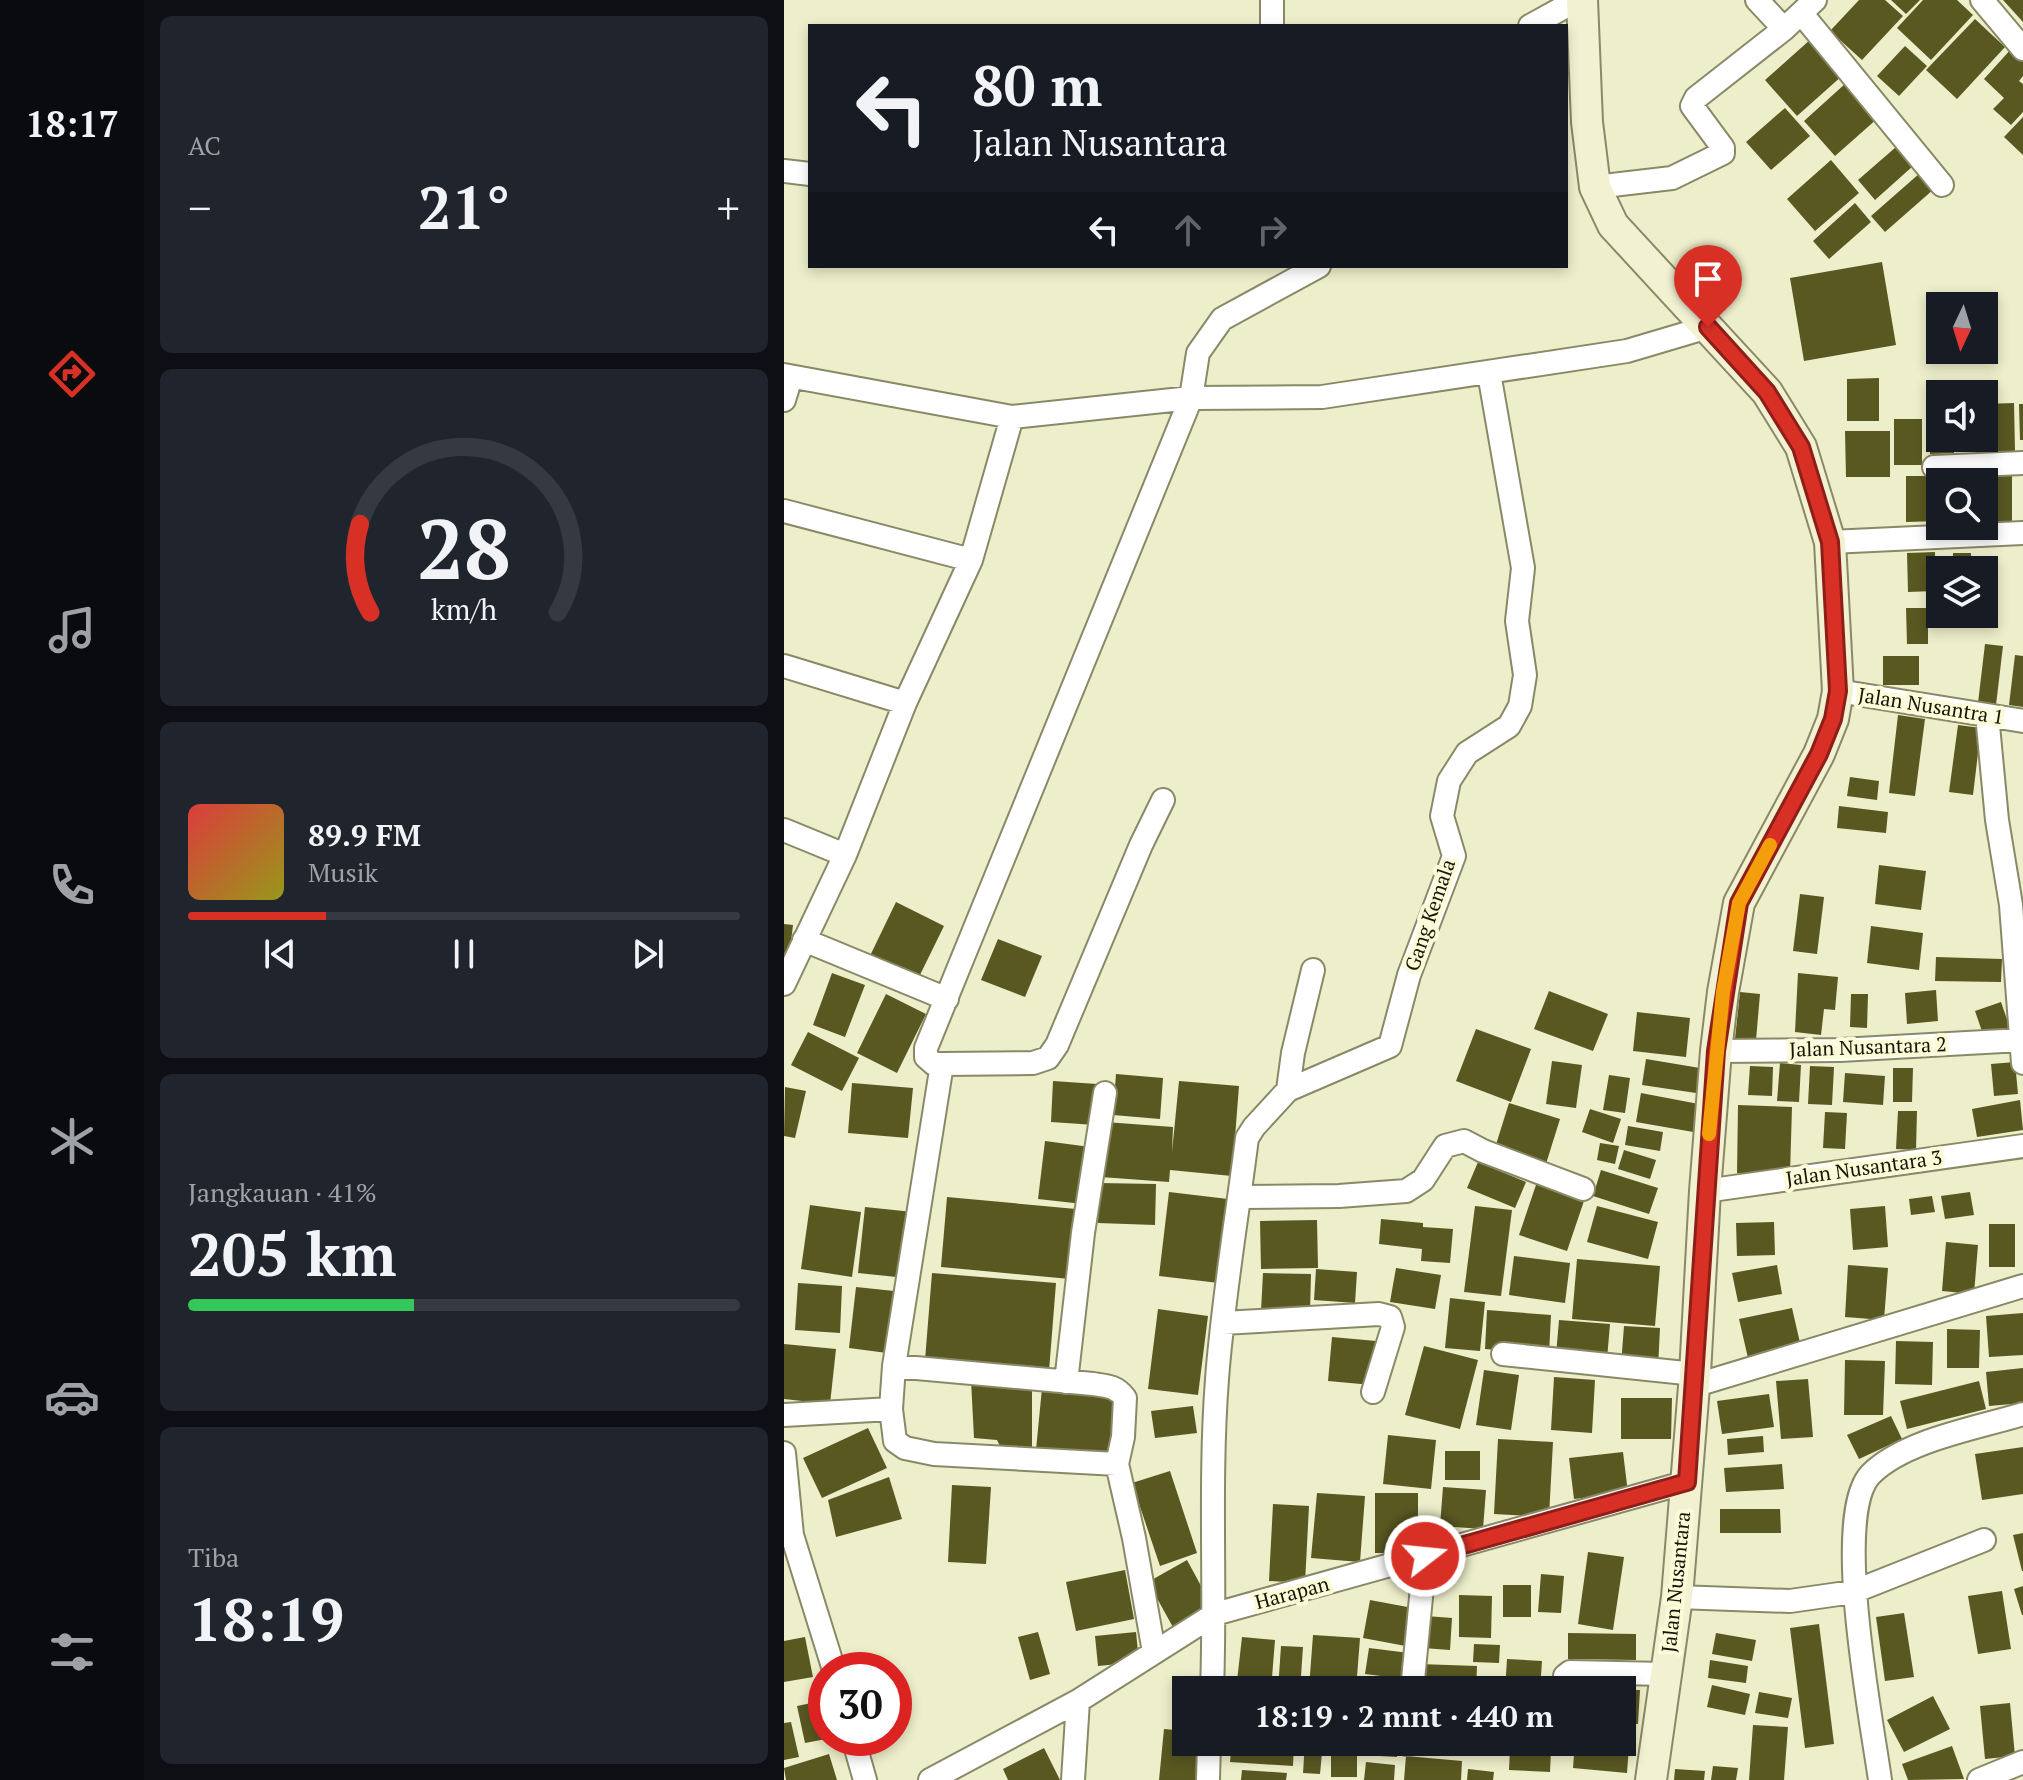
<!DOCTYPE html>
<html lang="id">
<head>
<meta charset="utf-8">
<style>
  body { margin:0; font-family:"PT Serif",serif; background:#20242c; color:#f1f3f6; height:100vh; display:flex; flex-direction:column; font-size:30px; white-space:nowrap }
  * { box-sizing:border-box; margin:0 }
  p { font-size:26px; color:#9ea1a6 }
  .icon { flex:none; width:44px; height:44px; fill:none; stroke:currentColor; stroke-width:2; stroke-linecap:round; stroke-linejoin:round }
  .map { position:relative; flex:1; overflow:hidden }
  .drawer { display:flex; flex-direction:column; gap:16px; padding:16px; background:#0d0f14; width:640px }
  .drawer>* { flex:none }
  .guide { position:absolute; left:24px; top:24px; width:760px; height:244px; border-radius:0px; box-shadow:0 4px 12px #0003; background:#171b24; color:#f1f3f6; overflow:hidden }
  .needle { width:52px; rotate:184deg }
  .tools { position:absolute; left:1142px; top:292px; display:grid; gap:16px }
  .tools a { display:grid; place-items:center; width:72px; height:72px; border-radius:0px; background:#171b24; box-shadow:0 4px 12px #0003; font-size:40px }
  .speed { position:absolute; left:24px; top:1652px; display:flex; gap:16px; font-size:40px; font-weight:700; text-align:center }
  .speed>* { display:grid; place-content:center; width:104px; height:104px; border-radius:50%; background:#171b24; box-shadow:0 4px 12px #0003; line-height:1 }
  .speed .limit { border:12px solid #d22; background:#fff; color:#111 }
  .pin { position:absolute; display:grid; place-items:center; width:68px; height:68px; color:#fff; margin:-82px -34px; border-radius:50% 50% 50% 0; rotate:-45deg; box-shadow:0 0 8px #0007 }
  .pin .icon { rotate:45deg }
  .me { position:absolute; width:88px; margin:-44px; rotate:74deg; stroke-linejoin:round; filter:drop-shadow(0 0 6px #0008) }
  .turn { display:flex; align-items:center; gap:28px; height:168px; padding:0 32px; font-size:36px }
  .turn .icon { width:104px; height:104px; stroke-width:2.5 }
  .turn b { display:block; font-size:56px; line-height:68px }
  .lanes { display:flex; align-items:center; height:76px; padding:0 32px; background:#0003; justify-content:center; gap:40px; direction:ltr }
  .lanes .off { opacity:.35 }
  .big { font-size:60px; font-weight:700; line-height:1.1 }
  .drawer .card { flex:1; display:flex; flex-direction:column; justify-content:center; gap:12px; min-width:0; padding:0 28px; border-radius:12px; background:#20242c }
  .drawer .dial { align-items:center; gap:0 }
  .dial svg { height:208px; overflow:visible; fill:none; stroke:#363941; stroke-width:7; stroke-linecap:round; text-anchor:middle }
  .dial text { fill:#f1f3f6; stroke:none }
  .song { display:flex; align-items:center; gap:24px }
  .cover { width:96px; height:96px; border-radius:12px; background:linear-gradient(135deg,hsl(0 70% 55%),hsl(60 70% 35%)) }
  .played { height:8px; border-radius:4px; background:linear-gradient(90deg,#d93025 25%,#363941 25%) }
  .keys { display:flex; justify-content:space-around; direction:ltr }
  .heat { display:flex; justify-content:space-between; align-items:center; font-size:44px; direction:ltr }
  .charge { height:12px; border-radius:6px; background:linear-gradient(90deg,#34c759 41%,#363941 0) }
  .trip { position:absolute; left:388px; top:1676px; width:464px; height:80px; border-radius:0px; background:#171b24; box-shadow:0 4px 12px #0003; font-weight:700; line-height:80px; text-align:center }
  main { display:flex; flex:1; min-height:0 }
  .tabs { display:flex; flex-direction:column; width:144px; justify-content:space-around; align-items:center; background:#090b0e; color:#9ea1a6 }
  .tabs .icon { width:56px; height:56px }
  .tabs .current { color:#d93025 }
  .tabs b { font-size:36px; color:#f1f3f6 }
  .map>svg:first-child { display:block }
  .building { fill:#595821 }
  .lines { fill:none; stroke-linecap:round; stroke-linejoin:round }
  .street-casing { stroke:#898968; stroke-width:26 }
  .secondary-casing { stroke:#898968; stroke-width:34 }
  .street { stroke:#fff; stroke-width:22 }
  .secondary { stroke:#f2f2d3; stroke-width:30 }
  .route-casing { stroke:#8d1f18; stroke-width:20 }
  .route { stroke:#d93025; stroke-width:14 }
  .slow { stroke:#f59e0b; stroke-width:14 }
  .labels { text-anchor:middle; stroke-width:8; stroke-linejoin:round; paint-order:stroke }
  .street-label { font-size:20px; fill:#161609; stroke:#fbfbd7 }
</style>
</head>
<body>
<main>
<nav class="tabs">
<b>18:17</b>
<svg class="icon current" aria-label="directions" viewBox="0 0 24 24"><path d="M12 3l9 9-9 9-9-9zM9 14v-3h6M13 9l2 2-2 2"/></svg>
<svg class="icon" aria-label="music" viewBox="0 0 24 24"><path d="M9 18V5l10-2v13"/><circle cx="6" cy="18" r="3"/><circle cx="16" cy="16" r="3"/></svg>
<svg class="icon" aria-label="phone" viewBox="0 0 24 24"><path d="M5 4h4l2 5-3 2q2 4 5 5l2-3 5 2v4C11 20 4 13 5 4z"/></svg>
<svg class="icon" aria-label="climate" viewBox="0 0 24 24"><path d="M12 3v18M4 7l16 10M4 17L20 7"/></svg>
<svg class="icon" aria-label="car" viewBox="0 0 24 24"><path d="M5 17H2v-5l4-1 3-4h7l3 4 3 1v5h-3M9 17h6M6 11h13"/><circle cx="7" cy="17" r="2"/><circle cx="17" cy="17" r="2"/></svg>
<svg class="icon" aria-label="filters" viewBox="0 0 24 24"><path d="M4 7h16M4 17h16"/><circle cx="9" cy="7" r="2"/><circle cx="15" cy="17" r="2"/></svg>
</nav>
<section class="drawer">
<div class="card"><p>AC</p>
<div class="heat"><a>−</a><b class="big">21°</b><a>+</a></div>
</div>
<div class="card dial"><svg viewBox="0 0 100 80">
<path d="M14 69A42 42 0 1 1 86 69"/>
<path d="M14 69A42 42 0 0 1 10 35" stroke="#d93025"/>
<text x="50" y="56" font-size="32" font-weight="700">28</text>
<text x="50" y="72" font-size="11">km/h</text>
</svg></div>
<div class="card">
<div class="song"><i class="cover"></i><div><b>89.9 FM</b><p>Musik</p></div></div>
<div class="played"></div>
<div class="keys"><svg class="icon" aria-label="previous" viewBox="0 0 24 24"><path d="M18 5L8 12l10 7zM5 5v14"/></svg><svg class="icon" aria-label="pause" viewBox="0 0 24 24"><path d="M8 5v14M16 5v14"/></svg><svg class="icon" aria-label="next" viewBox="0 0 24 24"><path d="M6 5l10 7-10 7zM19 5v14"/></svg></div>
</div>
<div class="card"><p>Jangkauan · 41%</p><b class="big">205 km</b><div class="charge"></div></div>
<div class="card"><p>Tiba</p><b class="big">18:19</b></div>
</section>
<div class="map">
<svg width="1239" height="1780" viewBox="0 0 1239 1780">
  <rect width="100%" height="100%" fill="#edeeca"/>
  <!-- building -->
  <path class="building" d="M1075 0H1101L1119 16 1078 60 1046 31Z
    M1107 0H1136L1122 14Z
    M1139 0H1173L1189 15 1147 60 1113 28Z
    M1219 0H1239V22Z
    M1191 19 1221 47 1173 99 1142 70Z
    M1027 39 1059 75 1013 116 981 80Z
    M1121 46 1143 66 1115 96 1093 76Z
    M1228 48 1239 58V76L1235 81 1239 84V112L1227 125 1209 109 1220 98 1200 79Z
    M1062 83 1094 118 1051 156 1020 121Z
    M1001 108 1026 136 987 170 962 142Z
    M1239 117V155L1220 137Z
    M1112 147 1129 166 1091 200 1074 180Z
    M1047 160 1075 193 1031 231 1003 199Z
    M1136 173 1150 189 1101 232 1087 216Z
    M1071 203 1087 222 1045 259 1029 241Z
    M1098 262 1112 345 1020 361 1006 278Z
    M1095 378V421H1063V379Z
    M1230 403 1231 451 1172 452V438H1200V404Z
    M1235 404H1239V440H1236Z
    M1144 409H1156V438H1170V453L1146 454Z
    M1110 419H1138V465H1110Z
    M1061 431H1106V477H1062Z
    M1228 472V524H1200V482H1178V473Z
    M1122 476H1162V482H1156V521L1122 522Z
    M1151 552V591L1124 592 1123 553Z
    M1169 553H1187V570H1169Z
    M1122 608H1144V644H1123Z
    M1201 644 1219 646 1212 705 1194 703Z
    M1231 655 1239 656V707L1225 705Z
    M1099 656H1135V685H1099Z
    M1114 715 1141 719 1131 796 1105 793Z
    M1174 725 1197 728 1189 795 1165 792Z
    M1066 777 1095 781 1093 800 1063 796Z
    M1055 806 1104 812 1102 833 1053 828Z
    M1095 865 1142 871 1137 910 1091 904Z
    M1016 894 1040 897 1033 954 1009 951Z
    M112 902 160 926 132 983 84 960Z
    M0 924 9 925 5 959H0Z
    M1087 926 1139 933 1135 970 1083 963Z
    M214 939 258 956 241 997 197 980Z
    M1152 957 1218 959 1217 982 1151 981Z
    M48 973 81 985 61 1037 29 1025Z
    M1014 973 1054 977 1051 1010 1040 1009 1037 1035 1011 1032Z
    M1152 990 1154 1021 1123 1024 1121 993Z
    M765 991 824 1014 809 1051 750 1029Z
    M956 992 976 994 972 1040 951 1039Z
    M102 994 142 1014 113 1073 73 1053Z
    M1067 994H1084L1083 1028 1066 1027Z
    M1217 1002 1227 1031 1201 1040 1191 1011Z
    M853 1012 906 1018 902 1057 849 1051Z
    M692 1029 747 1049 727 1102 672 1081Z
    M24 1032 75 1058 58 1091 7 1065Z
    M862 1059 916 1068 912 1093 858 1085Z
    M768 1061 798 1065 792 1108 762 1104Z
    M1231 1062 1234 1094 1210 1096 1207 1064Z
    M996 1063 1017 1065 1015 1102 993 1101Z
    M966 1066 989 1067 988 1096 964 1095Z
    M1026 1066 1050 1067 1048 1105 1024 1104Z
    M1109 1068H1129L1128 1102H1109Z
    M1061 1073 1101 1076 1099 1105 1059 1102Z
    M332 1074 379 1078 376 1119 329 1115Z
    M825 1075 846 1078 841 1113 819 1110Z
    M269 1081 313 1084 311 1125 267 1122Z
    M395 1081 455 1086 448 1176 386 1170 385 1182 317 1177 321 1122 389 1127 388 1152Z
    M68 1083 129 1088 124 1138 64 1133Z
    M1 1087 22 1091 11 1138 0 1136Z
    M857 1093 920 1105 915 1133 852 1122Z
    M1236 1100 1239 1130 1193 1137 1188 1109Z
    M725 1103 776 1119 761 1167 710 1151Z
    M954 1105 1008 1107 1006 1174 953 1173Z
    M806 1109 837 1119 829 1143 798 1132Z
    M1114 1111H1133L1132 1150 1112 1149Z
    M1041 1112 1063 1113 1061 1149 1039 1148Z
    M844 1126 879 1132 876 1151 841 1145Z
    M261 1141 306 1147 299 1204 254 1199Z
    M816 1143 835 1146 831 1164 813 1160Z
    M840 1150 872 1160 866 1179 834 1169Z
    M694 1162 742 1182 731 1208 683 1188Z
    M817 1170 874 1188 865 1214 809 1196Z
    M753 1182 801 1198 783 1251 735 1235Z
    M315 1183 372 1184 371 1225 314 1223Z
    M385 1192 444 1199 435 1283 375 1276Z
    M1186 1192 1190 1215 1161 1219 1157 1196Z
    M1148 1196 1151 1212 1127 1215 1125 1199Z
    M163 1197 292 1209 286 1279 157 1267Z
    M26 1205 77 1212 68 1277 17 1269Z
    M691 1206 728 1210 717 1296 680 1292Z
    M813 1206 874 1222 864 1259 803 1242Z
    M1101 1206 1104 1247 1069 1250 1066 1209Z
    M81 1207 129 1212 122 1278 74 1273Z
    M597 1219 639 1223V1227L669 1229 666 1263 637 1261 638 1249 595 1244Z
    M533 1220 534 1268 477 1269 476 1221Z
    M990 1222 991 1255 953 1256 952 1223Z
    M1205 1224H1231V1267H1205Z
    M1162 1242 1194 1245 1190 1294 1158 1291Z
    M730 1256 786 1263 781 1303 725 1295Z
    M793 1259 876 1266 871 1326 788 1319Z
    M993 1265 998 1294 954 1302 948 1273Z
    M1064 1265 1104 1268 1100 1320 1061 1317Z
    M612 1268 657 1275 651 1309 606 1302Z
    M532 1269 573 1272 571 1303 530 1300Z
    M148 1273 272 1283 265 1371 141 1360Z
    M479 1273 527 1274 526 1313 477 1311Z
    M14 1283 58 1286 56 1333 11 1330Z
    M72 1287 110 1291 103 1353 65 1348Z
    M666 1298 701 1302 696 1351 661 1348Z
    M1008 1308 1017 1347 964 1358 955 1319Z
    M374 1309 424 1316 414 1395 364 1389Z
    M703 1310 767 1315 765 1354 701 1349Z
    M1239 1313V1355L1205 1357 1202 1316Z
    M775 1320 826 1324 823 1359 772 1355Z
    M840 1326 876 1328 874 1368 837 1365Z
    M1163 1329 1196 1330 1195 1368H1163Z
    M548 1337 592 1341 588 1385 544 1381Z
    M1112 1341 1149 1342 1148 1385 1111 1384Z
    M0 1344 52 1349 46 1404 0 1399Z
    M640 1346 694 1360 676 1429 621 1415Z
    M1061 1360 1101 1361 1099 1415H1060Z
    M1239 1368V1403L1205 1406 1202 1372Z
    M700 1370 735 1375 727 1430 692 1425Z
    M770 1377 811 1380 808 1433 767 1430Z
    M1024 1379 1029 1437 997 1439 992 1381Z
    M187 1380 248 1381V1450L217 1448 213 1440 190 1438Z
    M1195 1381 1202 1409 1123 1429 1116 1401Z
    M258 1388 335 1395 325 1451 252 1450Z
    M985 1394 990 1427 938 1434 933 1401Z
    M837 1398H888L887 1439H837Z
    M409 1406 413 1433 371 1438 367 1411Z
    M1107 1416 1118 1439 1075 1459 1063 1435Z
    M84 1428 103 1468 38 1498 19 1458Z
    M604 1435 652 1440 647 1489 599 1484Z
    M979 1436 980 1452 944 1455 943 1439Z
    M714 1439 769 1442 765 1517 710 1514Z
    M1239 1447V1494L1198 1500 1191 1454Z
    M661 1451H696V1480H661Z
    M839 1452 844 1493 790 1499 785 1458Z
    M998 1464 1000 1489 942 1492 940 1468Z
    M386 1471 413 1553 376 1566 348 1483Z
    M105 1477 118 1519 52 1537 44 1500Z
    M168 1485 207 1487 202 1564 164 1562Z
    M659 1487 702 1490 699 1529 656 1526Z
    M533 1493 581 1496 576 1562 527 1558Z
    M591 1493H634V1553H591Z
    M489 1504 525 1506 521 1583 485 1581Z
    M936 1509H996L997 1533H936Z
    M1239 1533V1571H1238L1229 1535Z
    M804 1552 840 1557 829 1630 794 1624Z
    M403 1560 429 1608 390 1629 364 1582Z
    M341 1570 350 1619 292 1631 282 1582Z
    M757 1574 780 1576 777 1613 754 1612Z
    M719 1585H747V1617H719Z
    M1239 1586V1615H1238L1230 1589Z
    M1218 1591 1227 1649 1194 1654 1184 1596Z
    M675 1595 708 1596 707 1638 675 1637Z
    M586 1600 634 1609 627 1647 579 1638Z
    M1120 1613 1130 1677 1101 1681 1092 1617Z
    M642 1616 668 1618 666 1650 639 1648Z
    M1035 1624 1050 1744 1021 1748 1006 1628Z
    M254 1632 266 1674 246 1680 234 1637Z
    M352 1632 355 1662 314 1666 311 1636Z
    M784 1633 852 1634V1660L784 1659Z
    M932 1633 972 1640 968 1661 928 1654Z
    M529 1635 576 1638 572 1690 525 1688Z
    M21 1637 29 1677 0 1682V1641Z
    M458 1637 491 1640 487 1690H452Z
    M690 1644 716 1645 715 1663 689 1662Z
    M497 1646 519 1647 516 1690H494Z
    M585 1648 625 1653 621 1679 581 1674Z
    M723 1659 758 1661 756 1690H721Z
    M926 1660 964 1666 962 1683 924 1678Z
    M635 1664 693 1666 692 1690H634Z
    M595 1682 619 1684V1690H594Z
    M928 1685 966 1694 961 1715 923 1707Z
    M838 1690H856L854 1724H838Z
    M975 1692 1008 1698 1004 1718 971 1713Z
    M1149 1696 1166 1729 1120 1752 1103 1720Z
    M42 1700V1739L21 1743 13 1706Z
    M1226 1703 1231 1756 1201 1759 1196 1706Z
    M7 1722 15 1757 0 1760V1723Z
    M969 1725 1004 1727 1000 1780H965Z
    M380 1729 402 1731V1742H423L419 1780H375Z
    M838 1731 846 1732 843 1773 789 1768 791 1742H838Z
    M448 1742H510L509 1766 446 1762Z
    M521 1742H539L536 1774 519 1773Z
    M578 1742H613V1757L577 1755Z
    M627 1742H686L684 1756 626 1750Z
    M547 1743H573V1777H547Z
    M1168 1746 1180 1779 1124 1780 1118 1764Z
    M260 1748 276 1780H224L219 1769Z
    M726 1749 767 1751 766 1772 725 1770Z
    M45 1754 53 1780H2L0 1768Z
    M622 1756 678 1761 677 1780H620Z
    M582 1762 611 1765 610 1780H580Z
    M929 1766 954 1768 952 1780H927Z
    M684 1769 710 1772 709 1780H683Z
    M891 1769 921 1771 920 1780H890Z
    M458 1770 503 1773 502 1780H457Z"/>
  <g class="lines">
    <!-- street casing -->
    <g class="street-casing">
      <path id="street" d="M488 0V26
        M973 0 1000 29
        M1198 0 1239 49
        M1018 14 1158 185
        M746 26 793 0
        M0 171 26 174
        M811 187 888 178 939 153V148L908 106 912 98 1000 29 1031 0
        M0 375 228 417 407 398 538 397 843 351 924 327
        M0 400 7 377
        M1150 467 1239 463
        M0 511 187 560
        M1046 542 1239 533
        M0 666 121 703
        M1054 691 1239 721
        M1203 715 1213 820 1227 905 1239 1063
        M0 830 61 855
        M20 940 163 999
        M0 984 61 855 121 703 187 560 228 417
        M932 1051 1056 1050 1237 1040
        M158 1064H150L142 1057V1048L407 398 414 353 438 319 535 266
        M504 1090 606 1046 625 975 670 856 658 816 665 781 683 753 725 726 736 706 741 675 733 621 739 568 705 373
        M921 1191 1239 1146
        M456 1197 555 1196 622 1191 639 1180 661 1146 680 1141 699 1151 799 1189
        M439 1323 595 1314 606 1317 609 1327 589 1392
        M719 1354 911 1374
        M110 1366 309 1384C323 1386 332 1386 341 1398L339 1437 333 1464 350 1538 370 1652
        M282 1382 299 1233 321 1093
        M909 1386 1239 1286
        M0 1415 107 1409
        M0 1453 8 1535 50 1670
        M333 1464 150 1454 121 1448 111 1441 107 1409 110 1366 158 1064 249 1063 264 1058 273 1045 357 845 379 800
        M893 1597 1006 1601 1069 1592 1200 1540
        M428 1690C432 1587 425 1483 433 1379 439 1298 453 1218 463 1138L470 1127 504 1090 509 1053 529 970
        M628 1690 641 1556
        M780 1690 781 1676 786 1672 881 1674
        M69 1738 81 1780
        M623 1744V1742
        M146 1780 294 1701 431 1614 903 1482
        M289 1780 294 1701
        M424 1780 425 1742
        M1096 1780C1088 1722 1047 1514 1087 1474 1121 1440 1194 1428 1239 1414
        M1195 1780 1239 1762"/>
    </g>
    <!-- secondary casing -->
    <g class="secondary-casing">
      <path id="secondary" d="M798 0 803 122 811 187 829 225 983 392 1017 447 1046 542 1054 691 1049 719 1035 754 955 903 939 992 932 1051 921 1191 911 1374 893 1597 867 1780"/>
    </g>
    <!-- street -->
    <use href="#street" class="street"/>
    <!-- secondary -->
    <use href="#secondary" class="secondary"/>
  </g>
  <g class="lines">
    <!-- route casing -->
    <g class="route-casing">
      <path id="route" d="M641 1556 903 1482 932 1051 955 903 1035 754 1049 719 1054 691 1046 542 1017 447 983 392 924 327"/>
    </g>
    <!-- route -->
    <use href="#route" class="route"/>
    <!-- slow -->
    <path class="slow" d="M925 1134 939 992 955 903 986 845"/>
  </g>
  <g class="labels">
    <!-- street labels -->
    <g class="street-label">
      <text transform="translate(1147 706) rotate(9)" y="7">Jalan Nusantra 1</text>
      <text transform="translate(646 915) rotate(-71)" y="7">Gang Kemala</text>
      <text transform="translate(1084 1047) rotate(-2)" y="7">Jalan Nusantara 2</text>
      <text transform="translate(1080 1168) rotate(-8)" y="7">Jalan Nusantara 3</text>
      <text transform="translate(892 1582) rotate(-84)" y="7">Jalan Nusantara</text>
      <text transform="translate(508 1593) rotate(-15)" y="7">Harapan</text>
    </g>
  </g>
</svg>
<div class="tools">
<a><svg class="needle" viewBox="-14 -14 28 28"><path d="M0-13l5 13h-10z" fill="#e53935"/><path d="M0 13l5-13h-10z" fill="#9ea1a6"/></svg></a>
<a><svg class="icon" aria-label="sound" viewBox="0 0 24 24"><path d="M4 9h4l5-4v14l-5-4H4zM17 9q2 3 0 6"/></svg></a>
<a><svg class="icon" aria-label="search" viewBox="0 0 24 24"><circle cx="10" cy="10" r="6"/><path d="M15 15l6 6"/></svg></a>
<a><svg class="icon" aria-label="layers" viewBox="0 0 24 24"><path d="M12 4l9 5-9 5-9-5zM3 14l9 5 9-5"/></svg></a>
</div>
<div class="speed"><div class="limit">30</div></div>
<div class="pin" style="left:924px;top:327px;background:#d93025"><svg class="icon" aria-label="arrive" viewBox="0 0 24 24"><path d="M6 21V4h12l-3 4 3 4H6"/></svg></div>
<svg class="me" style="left:641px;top:1556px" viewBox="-20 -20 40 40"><circle r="17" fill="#d93025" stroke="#fff" stroke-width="3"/><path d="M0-11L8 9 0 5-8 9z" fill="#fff"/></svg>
<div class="trip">18:19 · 2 mnt · 440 m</div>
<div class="guide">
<div class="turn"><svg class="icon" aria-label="left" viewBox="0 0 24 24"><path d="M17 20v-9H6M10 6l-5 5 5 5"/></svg><div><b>80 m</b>Jalan Nusantara</div></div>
<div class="lanes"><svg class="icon" aria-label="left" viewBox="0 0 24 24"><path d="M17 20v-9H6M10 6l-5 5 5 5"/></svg><svg class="icon off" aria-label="ahead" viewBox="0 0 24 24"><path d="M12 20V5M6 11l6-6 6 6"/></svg><svg class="icon off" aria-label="right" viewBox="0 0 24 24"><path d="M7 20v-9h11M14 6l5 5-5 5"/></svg></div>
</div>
</div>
</main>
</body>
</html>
